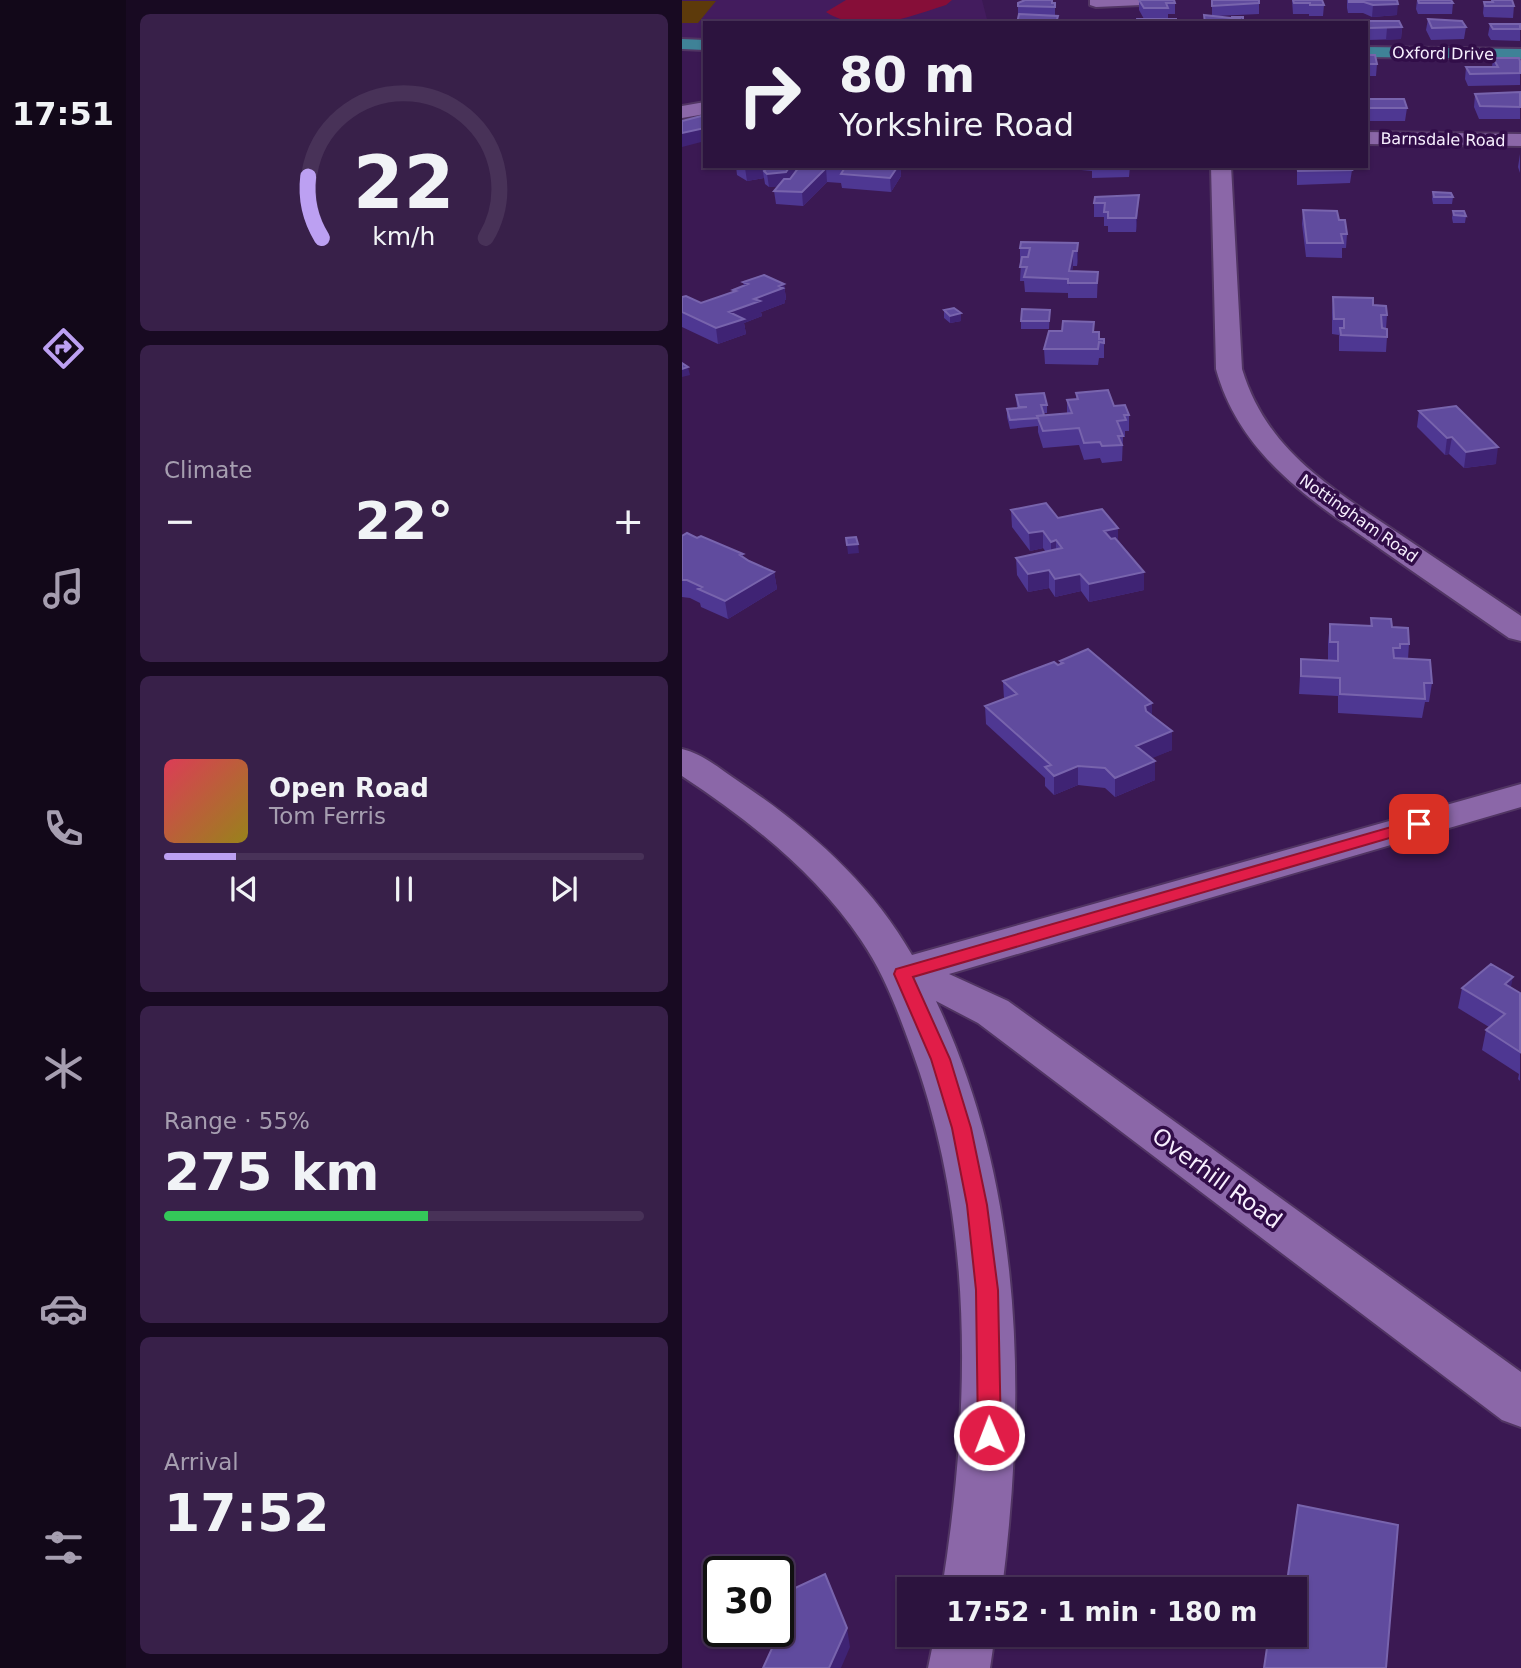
<!DOCTYPE html>
<html lang="en">
<head>
<meta charset="utf-8">
<style>
  body { margin:0; font-family:"DejaVu Sans",sans-serif; background:#382049; color:#f1f3f6; height:100vh; display:flex; flex-direction:column; font-size:26px; white-space:nowrap }
  * { box-sizing:border-box; margin:0 }
  p { font-size:23px; color:#a69eb0 }
  .icon { flex:none; width:38px; height:38px; fill:none; stroke:currentColor; stroke-width:2; stroke-linecap:round; stroke-linejoin:round }
  .map { position:relative; flex:1; overflow:hidden }
  .drawer { display:flex; flex-direction:column; gap:14px; padding:14px; background:#180a22; width:556px }
  .drawer>* { flex:none }
  .guide { position:absolute; left:21px; top:21px; width:665px; height:147px; border-radius:0px; box-shadow:0 2px 5px #0004,0 0 0 2px #483258; background:#2c133e; color:#f1f3f6; overflow:hidden }
  .speed { position:absolute; left:21px; top:1556px; display:flex; gap:14px; font-size:35px; font-weight:700; text-align:center }
  .speed>* { display:grid; place-content:center; width:91px; height:91px; border-radius:50%; background:#2c133e; box-shadow:0 2px 5px #0004,0 0 0 2px #483258; line-height:1 }
  .speed .limit { border:4px solid #111; border-radius:10px; background:#fff; color:#111 }
  .pin { position:absolute; display:grid; place-items:center; width:60px; height:60px; color:#fff; margin:-30px; border-radius:14px; box-shadow:0 4px 10px #0006 }
  .me { position:absolute; width:77px; margin:-38px; rotate:359deg; stroke-linejoin:round; filter:drop-shadow(0 0 5px #0008) }
  .turn { display:flex; align-items:center; gap:24px; height:147px; padding:0 21px; font-size:32px }
  .turn .icon { width:91px; height:91px; stroke-width:2.5 }
  .turn b { display:block; font-size:49px; line-height:60px }
  .big { font-size:52px; font-weight:700; line-height:1.1 }
  .drawer .widget { flex:1; display:flex; flex-direction:column; justify-content:center; gap:10px; min-width:0; padding:0 24px; border-radius:10px; background:#382049 }
  .drawer .dial { align-items:center; gap:0 }
  .dial svg { height:182px; overflow:visible; fill:none; stroke:#483258; stroke-width:7; stroke-linecap:round; text-anchor:middle }
  .dial text { fill:#f1f3f6; stroke:none }
  .song { display:flex; align-items:center; gap:21px }
  .cover { width:84px; height:84px; border-radius:10px; background:linear-gradient(135deg,hsl(350 70% 55%),hsl(50 70% 35%)) }
  .played { height:7px; border-radius:4px; background:linear-gradient(90deg,#bca0f2 15%,#483258 15%) }
  .keys { display:flex; justify-content:space-around; direction:ltr }
  .heat { display:flex; justify-content:space-between; align-items:center; font-size:38px; direction:ltr }
  .charge { height:10px; border-radius:5px; background:linear-gradient(90deg,#34c759 55%,#483258 0) }
  .trip { position:absolute; left:215px; top:1577px; width:410px; height:70px; border-radius:0px; background:#2c133e; box-shadow:0 2px 5px #0004,0 0 0 2px #483258; font-weight:700; line-height:70px; text-align:center }
  main { display:flex; flex:1; min-height:0 }
  .menu { display:flex; flex-direction:column; width:126px; justify-content:space-around; align-items:center; background:#120819; color:#a69eb0 }
  .menu .icon { width:49px; height:49px }
  .menu .selected { color:#bca0f2 }
  .menu b { font-size:32px; color:#f1f3f6 }
  .map>svg:first-child { display:block }
  .built { fill:#431c5e }
  .green { fill:#5d3a0b }
  .water { fill:#860e38 }
  .lines { fill:none; stroke-linecap:round; stroke-linejoin:round }
  .minor-casing { stroke:#513563; stroke-width:4 }
  .major-casing { stroke:#513563; stroke-width:4 }
  .minor { fill:#8b67a8; fill-rule:evenodd }
  .major { fill:#3f8297; fill-rule:evenodd }
  .wall { fill:#4e3792 }
  .shaded-wall { fill:#3f2374 }
  .building { fill:#604b9e; stroke:#7864ad; stroke-width:2 }
  .route { fill:#e11d48; stroke:#92132f; stroke-width:2 }
  .labels { text-anchor:middle; stroke-width:7; stroke-linejoin:round; paint-order:stroke }
  .far-street-label { font-size:16px; fill:#f7effe; stroke:#310d48 }
  .near-street-label { font-size:23px; fill:#f7effe; stroke:#310d48 }
</style>
</head>
<body>
<main>
<nav class="menu">
<b>17:51</b>
<svg class="icon selected" aria-label="directions" viewBox="0 0 24 24"><path d="M12 3l9 9-9 9-9-9zM9 14v-3h6M13 9l2 2-2 2"/></svg>
<svg class="icon" aria-label="music" viewBox="0 0 24 24"><path d="M9 18V5l10-2v13"/><circle cx="6" cy="18" r="3"/><circle cx="16" cy="16" r="3"/></svg>
<svg class="icon" aria-label="phone" viewBox="0 0 24 24"><path d="M5 4h4l2 5-3 2q2 4 5 5l2-3 5 2v4C11 20 4 13 5 4z"/></svg>
<svg class="icon" aria-label="climate" viewBox="0 0 24 24"><path d="M12 3v18M4 7l16 10M4 17L20 7"/></svg>
<svg class="icon" aria-label="car" viewBox="0 0 24 24"><path d="M5 17H2v-5l4-1 3-4h7l3 4 3 1v5h-3M9 17h6M6 11h13"/><circle cx="7" cy="17" r="2"/><circle cx="17" cy="17" r="2"/></svg>
<svg class="icon" aria-label="filters" viewBox="0 0 24 24"><path d="M4 7h16M4 17h16"/><circle cx="9" cy="7" r="2"/><circle cx="15" cy="17" r="2"/></svg>
</nav>
<section class="drawer">
<div class="widget dial"><svg viewBox="0 0 100 80">
<path d="M14 69A42 42 0 1 1 86 69"/>
<path d="M14 69A42 42 0 0 1 8 42" stroke="#bca0f2"/>
<text x="50" y="56" font-size="32" font-weight="700">22</text>
<text x="50" y="72" font-size="11">km/h</text>
</svg></div>
<div class="widget"><p>Climate</p>
<div class="heat"><a>−</a><b class="big">22°</b><a>+</a></div>
</div>
<div class="widget">
<div class="song"><i class="cover"></i><div><b>Open Road</b><p>Tom Ferris</p></div></div>
<div class="played"></div>
<div class="keys"><svg class="icon" aria-label="previous" viewBox="0 0 24 24"><path d="M18 5L8 12l10 7zM5 5v14"/></svg><svg class="icon" aria-label="pause" viewBox="0 0 24 24"><path d="M8 5v14M16 5v14"/></svg><svg class="icon" aria-label="next" viewBox="0 0 24 24"><path d="M6 5l10 7-10 7zM19 5v14"/></svg></div>
</div>
<div class="widget"><p>Range · 55%</p><b class="big">275 km</b><div class="charge"></div></div>
<div class="widget"><p>Arrival</p><b class="big">17:52</b></div>
</section>
<div class="map">
<svg width="839" height="1668" viewBox="0 0 839 1668">
  <rect width="100%" height="100%" fill="#3b1953"/>
  <!-- built -->
  <path class="built" d="M0 0H300L306 23H23V41H0Z"/>
  <!-- green -->
  <path class="green" d="M0 1H34L16 23H0Z"/>
  <!-- water -->
  <path class="water" d="M164 0H270L264 5C226 17 181 36 144 12Z"/>
  <g class="lines">
    <!-- minor casing -->
    <g class="minor-casing">
      <path id="minor" d="M408 0H467L459 5 414 7 408 5Z
        M23 102V114L0 118V106Z
        M684 132 839 134V146L684 144Z
        M529 166H549L560 369C585 452 651 489 719 535 759 562 799 589 839 616V641L827 638C785 609 742 579 700 550 630 501 558 456 534 369Z
        M0 749C21 754 38 769 56 781 125 827 189 883 230 955L839 784V807L267 974 326 1001 839 1372V1427L820 1420 296 1023 254 1001C341 1186 345 1391 320 1589H260C289 1407 293 1220 228 1045 215 1009 201 972 179 940 134 873 67 820 0 776Z
        M253 1634H313L308 1668H246Z"/>
    </g>
    <!-- major casing -->
    <g class="major-casing">
      <path id="major" d="M0 39 23 40V50L0 49Z
        M684 47 839 49V59L684 57Z"/>
    </g>
    <!-- minor -->
    <use href="#minor" class="minor"/>
    <!-- major -->
    <use href="#major" class="major"/>
  </g>
  <!-- wall -->
  <path class="wall" d="M343 0H371L370 3H373V16L336 17V6Z
    M457 0 493 3V14H486V19H462L457 10Z
    M530 0 577 3V14L534 16 550 18 561 17V23H522V15L530 16Z
    M610 0H640L642 5 641 16H627V14H611Z
    M665 0H715V15L690 17 681 13H666L665 8Z
    M735 0H769L771 3 770 14H736L734 9Z
    M809 0H830L832 6 831 18 802 17 801 13 802 2H809Z
    M746 19 784 27 782 39 749 40 744 30Z
    M685 21 720 27 719 39 686 40 684 33Z
    M808 24H838V41L809 40 806 35Z
    M684 55 695 64 694 76H684Z
    M811 58 838 61V85L786 86 783 79 784 67H810Z
    M838 92V119H797L792 107 793 94Z
    M684 99 725 108 723 121H684Z
    M838 154V173L836 167Z
    M54 166H218L219 176 209 192 160 188 159 183 145 182 121 206 94 204 92 191 96 186 87 187 83 184 82 178 65 181 55 175Z
    M399 166H448L447 177 410 178V171L399 170Z
    M615 166H668L670 170 668 183 615 185Z
    M751 192 771 197 770 204H751L750 199Z
    M457 195 456 209 454 232H426V226H422V217H412V203Z
    M621 210 657 220 665 234 664 248H660V258L624 257 620 224Z
    M771 211 784 216 783 223H771L770 218Z
    M396 243V258L395 266H391L390 271 416 272 415 298H386V293L343 292 342 281H338L339 262H338V248Z
    M61 282 102 284 104 299 103 300V303L79 312 80 316 62 323 64 334 36 344 0 327V297L19 303 51 292V290L62 286Z
    M651 297 705 315 704 329 705 337 704 352 657 351V335L650 334V312Z
    M262 310 279 321 268 323 262 318Z
    M368 310 367 329H339V321Z
    M412 332 417 339H422V358H417L416 365 363 364 362 349Z
    M394 393 432 406 447 415V431H443V437H441L440 461 420 463 418 458 402 460 397 445 361 448 356 432V426L328 429 325 417V409L335 408 334 395 365 405V413H362V415L385 413V400L394 399Z
    M737 411 814 464 782 468 767 454 763 455 735 427Z
    M329 510 376 518 436 540 462 572V590L407 602 399 591 373 597 367 588 346 592 335 575 334 558 364 552 361 548 348 551 330 527Z
    M0 536 15 538 61 554V557L67 561 92 572 95 589 46 619 19 607 18 603 8 598 0 597Z
    M689 618 710 627 727 644 726 659 750 683 747 702H743L740 718 656 713V696L617 694 619 659 654 661 646 660V642L648 624 688 626Z
    M378 661 470 703V715L490 731V750L469 758 473 780 433 797 423 788 396 785 372 795 363 786V778L304 724 303 706 322 699 321 681 376 665 378 664Z
    M829 987 838 993V1081L836 1079 837 1074 800 1050 804 1030 807 1027 776 1008 780 988Z"/>
  <!-- shaded-wall -->
  <path class="shaded-wall" d="M716 4 715 15 690 17 691 5Z
    M720 27 719 39 704 40 705 28Z
    M23 128V141L0 147V133Z
    M71 166H80L82 178 65 181 63 168Z
    M108 166H113L114 178 105 186 87 187 85 174Z
    M216 166H218L219 176 209 192 208 178Z
    M144 168 145 182 121 206 120 192Z
    M457 195 456 209 454 232V218Z
    M396 243V258L395 266V251Z
    M391 251V266L387 286V271Z
    M102 284 104 299 103 300V303L79 312 80 316 62 323 64 334 36 344 34 328 47 312Z
    M279 313V321L268 323V316Z
    M6 367 8 375 0 377V369Z
    M770 437 767 454 763 455 765 438Z
    M816 447 814 464 782 468 784 452Z
    M436 528V546L422 531Z
    M361 531V548L348 551 347 533Z
    M374 540V558L369 559V542Z
    M176 544 177 553 166 554 165 545Z
    M367 570V588L346 592V574Z
    M92 572 95 589 46 619 43 601Z
    M462 572V590L407 602V584Z
    M398 574 399 591 373 597V579Z
    M470 703V721L462 725 463 706Z
    M490 731V750L454 765V746Z
    M473 761V780L433 797V778Z
    M396 766V785L372 795V776Z
    M831 977 827 997 823 984Z
    M165 1628 168 1647 159 1668H147Z"/>
  <!-- building -->
  <path class="building" d="M343 0H370V3H373V7L336 6V3Z
    M457 0H492L493 3H484L486 8H462Z
    M530 0H577V3L530 6Z
    M611 0H640L642 5H628V3H612Z
    M667 0H715L716 4 691 5 682 2H667Z
    M736 0H769L771 3H737Z
    M810 0H830L832 6H803L802 2H811Z
    M337 14 376 16 374 23H335Z
    M522 15 558 19 559 23H523Z
    M550 17H561V21H559L558 19 550 18Z
    M455 19H494V23H454Z
    M746 19 780 21 784 27 750 28Z
    M685 21H717L720 27 687 28Z
    M808 24H838V29H811Z
    M684 55H693L695 64H684Z
    M811 58H837L838 61V73L788 74 784 67H816Z
    M838 92V107L798 106 793 94Z
    M684 99H722L725 108H684Z
    M23 115V128L0 133V121Z
    M82 166H108L103 167 106 169 104 172 85 174 82 171 85 168Z
    M115 166H216L208 178 159 174 162 169 144 168 120 192 92 191 102 179H108L117 167Z
    M615 166H668L670 170 616 171Z
    M751 192 769 193 771 197H752Z
    M457 195 454 218H426V212H422L423 203H412L413 197Z
    M621 210 655 211 657 220H663L665 234H659L661 243H625Z
    M771 211H782L784 216 772 215Z
    M339 242 396 243 395 251H391L387 271 416 272 415 283H386V279L342 277 345 267H338L340 257H346L348 248H338Z
    M82 275 102 284 97 286 101 288 72 299 78 301 47 312 62 319 34 328 0 312V297L4 296 19 303 54 291 51 290 66 284 61 282Z
    M651 297 691 298V305L704 306 705 315H699L700 328 705 329V337L659 335 658 328H662V319H652Z
    M272 308 279 313 268 316 262 310Z
    M340 309 368 310 367 321H339Z
    M381 321 412 322 411 332H417V339H422V343L417 342 416 349H362L367 331H380Z
    M0 363 6 367 0 369Z
    M426 390 432 406 443 405 447 415H442L444 420 435 421 441 436H436L440 445 420 446 418 442 402 443 397 428 361 431 355 416 390 413 385 400 396 399 394 393Z
    M362 393 365 405H359L362 415 355 416 356 418 328 420 325 409 345 407H337L334 395Z
    M774 406 816 447 784 452 770 437 765 438 737 411Z
    M364 503 376 518 420 509 436 528 422 531 429 539 433 538 462 572 407 584 398 574 373 579 367 570 346 574 334 558 380 548 374 540 369 542 361 531 347 533 329 510Z
    M5 533 15 538 19 536 61 554 58 555 67 561 92 572 43 601 16 589 20 587 5 580H0V536Z
    M174 537 176 544 165 545 164 538Z
    M689 618 709 619 710 627 726 628 727 644H718V648H711L712 658 748 660 750 683H742L743 699 658 694V678L619 676V659L656 661V642H648V624L690 626Z
    M406 649 470 703 463 706 464 711 490 731 454 746 473 761 433 778 423 768 396 766 372 776 363 767 369 765 303 706 335 694 321 681 372 662 376 665 381 663 378 661Z
    M809 964 831 977 823 984 838 993V1052L804 1030 823 1014 780 988Z
    M616 1505 716 1525 704 1668H582L587 1634H612V1589H604Z
    M143 1574 165 1628 147 1668H81L98 1631 96 1626V1596Z"/>
  <!-- route -->
  <path class="route" d="M737 819 742 821 745 824 742 828 231 977 268 1059 289 1128 305 1205 316 1290 319 1435 316 1443 307 1446 299 1443 296 1435 294 1290 285 1205 270 1128 249 1059 212 974 214 969Z"/>
  <g class="labels">
    <!-- far-street labels -->
    <g class="far-street-label">
      <text transform="translate(761 53) rotate(1)" y="6">Oxford Drive</text>
      <text transform="translate(761 139) rotate(1)" y="6">Barnsdale Road</text>
      <text transform="translate(677 518) rotate(35)" y="6">Nottingham Road</text>
    </g>
    <!-- near-street labels -->
    <g class="near-street-label">
      <text transform="translate(535 1178) rotate(36)" y="8">Overhill Road</text>
    </g>
  </g>
</svg>
<div class="speed"><div class="limit">30</div></div>
<div class="pin" style="left:737px;top:824px;background:#d93025"><svg class="icon" aria-label="arrive" viewBox="0 0 24 24"><path d="M6 21V4h12l-3 4 3 4H6"/></svg></div>
<svg class="me" style="left:307px;top:1435px" viewBox="-20 -20 40 40"><circle r="17" fill="#e11d48" stroke="#fff" stroke-width="3"/><path d="M0-11L8 9 0 5-8 9z" fill="#fff"/></svg>
<div class="trip">17:52 · 1 min · 180 m</div>
<div class="guide">
<div class="turn"><svg class="icon" aria-label="right" viewBox="0 0 24 24"><path d="M7 20v-9h11M14 6l5 5-5 5"/></svg><div><b>80 m</b>Yorkshire Road</div></div>
</div>
</div>
</main>
</body>
</html>
